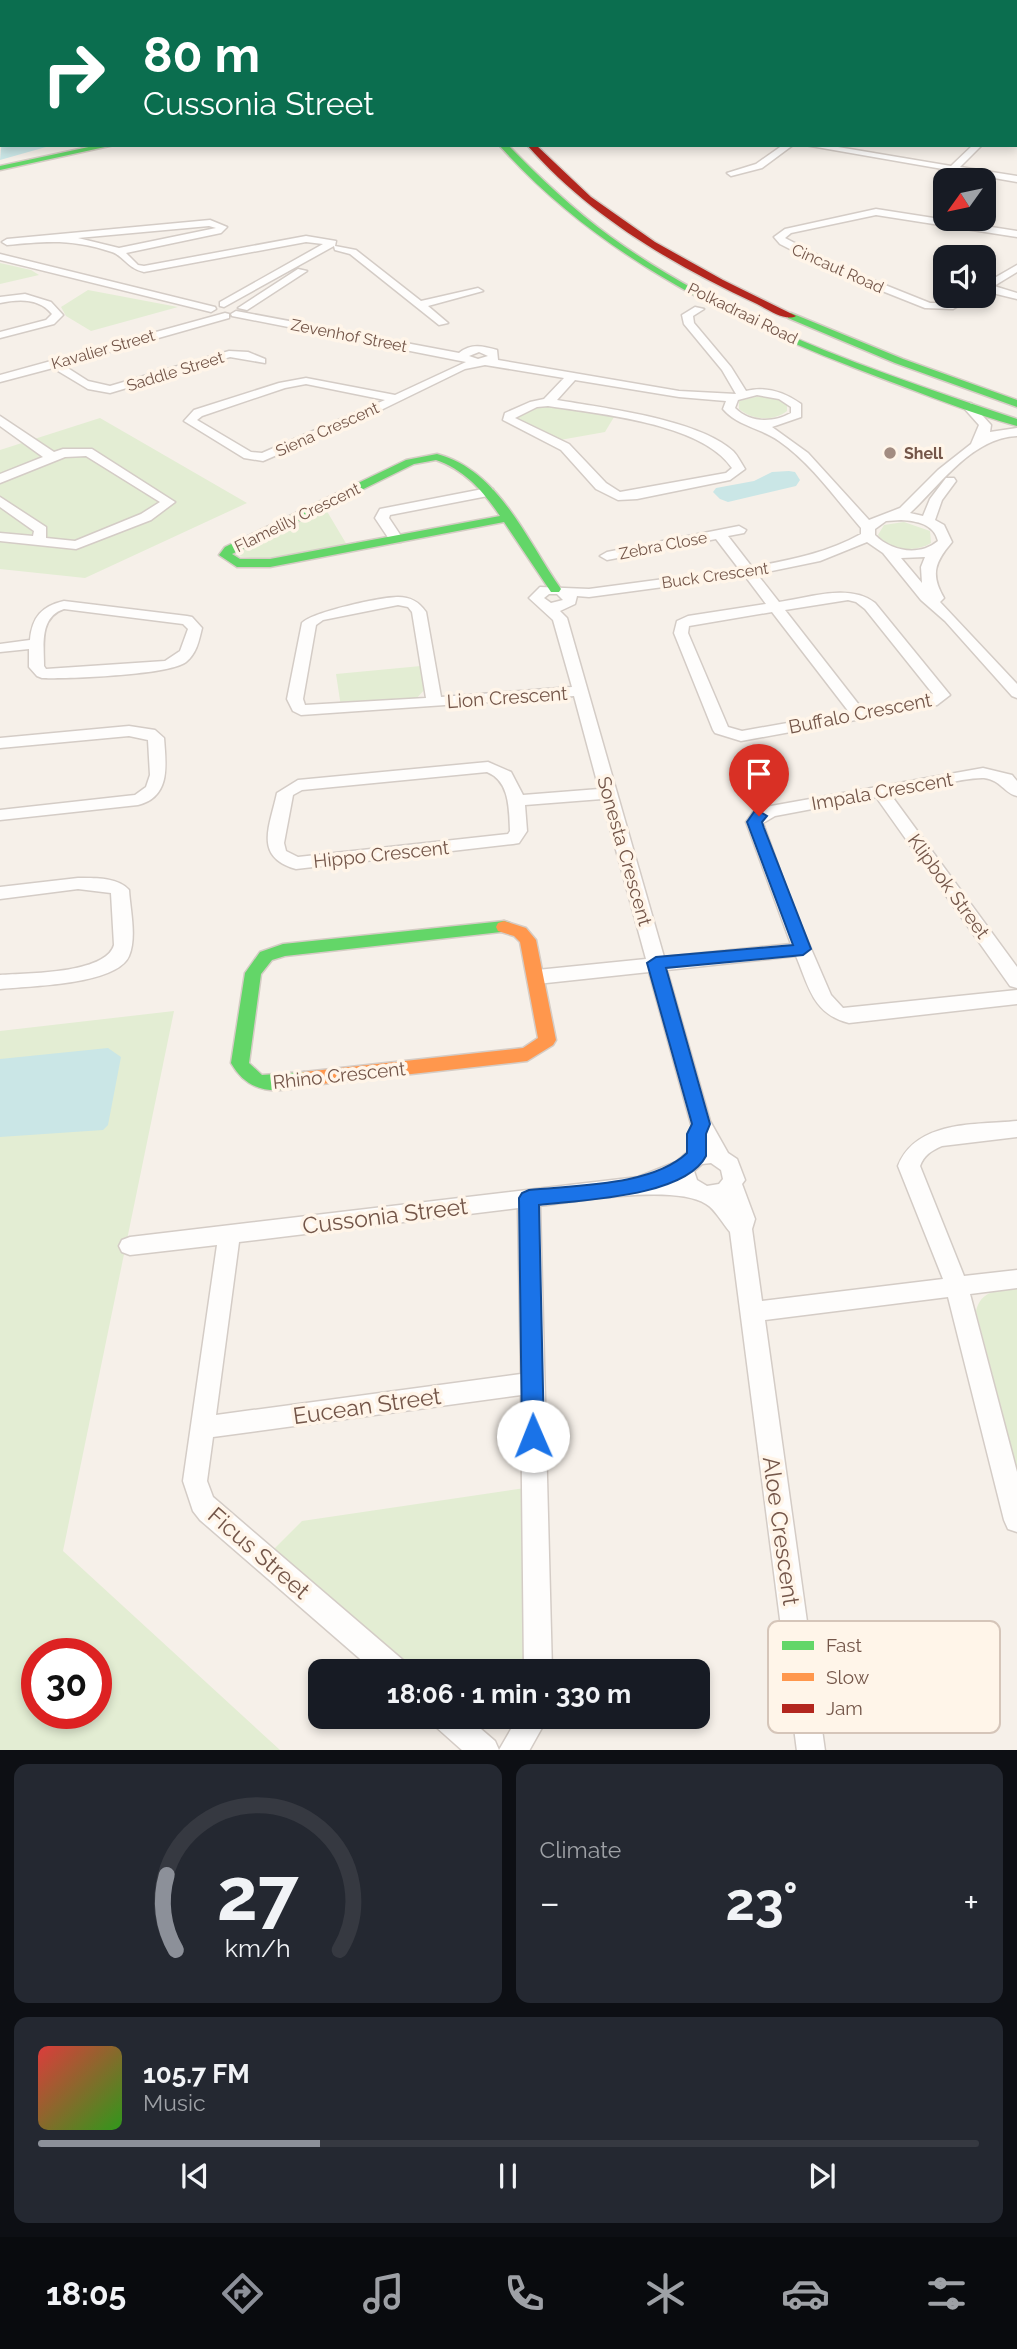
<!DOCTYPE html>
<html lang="en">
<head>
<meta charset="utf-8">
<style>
  body { margin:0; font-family:Raleway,sans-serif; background:#242831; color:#f1f3f6; height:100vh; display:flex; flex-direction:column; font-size:26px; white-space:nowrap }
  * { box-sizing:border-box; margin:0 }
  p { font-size:23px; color:#9ea1a6 }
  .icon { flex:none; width:38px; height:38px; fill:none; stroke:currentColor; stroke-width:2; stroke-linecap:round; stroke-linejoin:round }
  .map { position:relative; height:1750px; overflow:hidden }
  .side { display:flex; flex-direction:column; gap:14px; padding:14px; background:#0d0f14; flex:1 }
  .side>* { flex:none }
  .top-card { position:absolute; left:0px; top:0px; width:1018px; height:147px; box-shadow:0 4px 10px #0003; background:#0b6e4f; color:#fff; overflow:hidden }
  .needle { width:46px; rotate:237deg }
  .buttons { position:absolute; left:933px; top:168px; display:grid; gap:14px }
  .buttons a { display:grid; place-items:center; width:63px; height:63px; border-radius:14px; background:#171b24; box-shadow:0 4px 10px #0003; font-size:35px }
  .speed { position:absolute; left:21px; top:1638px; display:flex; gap:14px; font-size:35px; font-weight:700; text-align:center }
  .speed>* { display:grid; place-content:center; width:91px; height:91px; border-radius:50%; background:#171b24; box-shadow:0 4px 10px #0003; line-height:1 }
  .speed .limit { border:10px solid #d22; background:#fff; color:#111 }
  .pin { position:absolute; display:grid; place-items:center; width:60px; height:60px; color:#fff; margin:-72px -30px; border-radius:50% 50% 50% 0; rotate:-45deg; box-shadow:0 0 7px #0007 }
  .pin .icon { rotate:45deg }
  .me { position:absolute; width:77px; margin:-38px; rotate:359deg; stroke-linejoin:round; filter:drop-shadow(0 0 5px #0008) }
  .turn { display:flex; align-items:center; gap:24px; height:147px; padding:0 28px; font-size:32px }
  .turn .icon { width:91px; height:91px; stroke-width:2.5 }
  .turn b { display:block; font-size:49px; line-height:60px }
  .big { font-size:52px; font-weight:700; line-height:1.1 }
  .side .widget { flex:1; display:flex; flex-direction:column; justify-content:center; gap:10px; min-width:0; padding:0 24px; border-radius:14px; background:#242831 }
  .side .dial { align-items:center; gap:0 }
  .dial svg { height:182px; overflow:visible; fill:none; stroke:#363941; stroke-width:7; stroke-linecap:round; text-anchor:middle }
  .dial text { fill:#f1f3f6; stroke:none }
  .song { display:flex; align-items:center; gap:21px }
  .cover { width:84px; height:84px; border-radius:10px; background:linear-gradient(135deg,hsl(0 70% 55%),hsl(110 70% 35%)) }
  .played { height:7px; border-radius:4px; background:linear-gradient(90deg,#8c9099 30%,#363941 30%) }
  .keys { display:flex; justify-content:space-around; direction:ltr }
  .heat { display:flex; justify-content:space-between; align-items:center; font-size:38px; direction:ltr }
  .side .tiles { flex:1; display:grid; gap:14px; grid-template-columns:1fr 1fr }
  .widget:last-child { grid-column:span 2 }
  .trip { position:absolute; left:308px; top:1659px; width:402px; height:70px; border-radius:14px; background:#171b24; box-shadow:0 4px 10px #0003; font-weight:700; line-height:70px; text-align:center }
  .menu { display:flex; height:112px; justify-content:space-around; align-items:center; background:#090b0e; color:#9ea1a6 }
  .menu .icon { width:49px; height:49px }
  .menu .current { color:#8c9099 }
  .menu b { font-size:32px; color:#f1f3f6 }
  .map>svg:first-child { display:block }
  .green { fill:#e3edd3; fill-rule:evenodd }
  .water { fill:#cae6e6 }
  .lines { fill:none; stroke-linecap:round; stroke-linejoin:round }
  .street-casing { stroke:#d4ccc6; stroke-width:3 }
  .fast-casing { stroke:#d5ccc5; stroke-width:3 }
  .slow-casing { stroke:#d5ccc5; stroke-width:3 }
  .jam-casing { stroke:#d5ccc5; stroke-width:3 }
  .street { fill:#fefdfc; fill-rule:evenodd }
  .fast { fill:#63d668; fill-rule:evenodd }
  .slow { fill:#ff974d; fill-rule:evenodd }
  .jam { fill:#b3261e; fill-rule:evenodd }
  .route { fill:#1a73e8; stroke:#114b97; stroke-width:2 }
  .poi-dot { fill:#a28c81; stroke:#fff5e9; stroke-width:2.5 }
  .labels { text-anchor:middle; stroke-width:7; stroke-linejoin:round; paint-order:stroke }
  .far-street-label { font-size:16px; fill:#745649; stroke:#fff5e9 }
  .far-poi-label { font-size:16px; font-weight:bold; fill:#745649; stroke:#fff5e9; text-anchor:start }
  .street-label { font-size:19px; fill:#745649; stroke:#fff5e9 }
  .near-street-label { font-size:23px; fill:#745649; stroke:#fff5e9 }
  .key { fill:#fff5e9; stroke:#d5c5b9; stroke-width:2 }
  .key-label { font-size:19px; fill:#745649 }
</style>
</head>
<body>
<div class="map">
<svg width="1017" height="1751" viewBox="0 0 1017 1751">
  <rect width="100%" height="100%" fill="#f6f0e9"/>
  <!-- green -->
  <path class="green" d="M0 263 31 270 39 275 0 284Z
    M88 290 178 307 91 331 66 316 61 307Z
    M760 396 779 399 787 405V411C773 422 752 420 739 409V401Z
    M550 405 614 417 605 432 560 440 515 419 534 406Z
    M100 418 247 503 85 578 0 569V450Z
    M325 508 347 545 264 560 237 556 236 553Z
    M904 522 930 531 931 543C915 553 889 551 878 535L884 525Z
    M421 666 425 689 416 699 341 707 336 674Z
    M174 1011 63 1551 280 1750H0V1031ZM37 1654H96V1713H37Z
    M1017 1288V1469L976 1311C981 1290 999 1290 1017 1288Z
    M525 1488 528 1671H415L272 1551 302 1521Z"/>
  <!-- water -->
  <path class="water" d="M2 139V145H53L0 160Z
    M789 471 795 472 800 480 796 486 728 502 720 499 713 492 716 488 754 481 772 472Z
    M108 1048 121 1057 108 1125 103 1130 0 1137V1059Z"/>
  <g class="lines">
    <!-- street casing -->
    <g class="street-casing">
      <path id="street" d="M783 145H793L762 168 731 176 727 173 756 164Z
        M805 145H826L951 166 973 145H982L960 167 1017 176V182Z
        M876 209 1017 231V237L876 215 791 233 785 238 845 269 930 303H951L964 296H976L953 309 925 308 837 273 780 244 774 237 785 229Z
        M210 220 227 227 221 233 126 253 138 265 144 266 306 236 336 241 335 246 356 250 421 301 478 288 483 291 428 306 448 323 439 325 350 254 335 250 334 246 224 307 220 306V302L323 244 306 242 144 272C127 268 125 257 112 252 73 239 47 241 7 245L2 242 7 239ZM209 226 216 228 119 248 78 238Z
        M0 254 215 307 216 309 211 312 0 260Z
        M1017 265V272L994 286 1017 293V299L984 291V284Z
        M298 269 307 271 247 310 238 308Z
        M25 294 51 302 63 315 54 324 0 338V332L46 320 52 314C39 298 19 299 0 303V297Z
        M695 307 704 309 693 316 694 323 731 367 746 391C766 386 784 392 801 404V417L772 427 808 453 869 520 900 508 938 470 971 444 979 425 963 407V403H971L991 425 990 432 1017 428V436C972 438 941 484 910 513L923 516 930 499 946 478H954L956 481 942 500 935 520 944 525 952 542C935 562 930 574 944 598L940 602 1017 684V698L1012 696 945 621 921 600 883 553 867 542 820 561 757 574 779 602C809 598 849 583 875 603L950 695 937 705 741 741 715 733 713 730 674 633 677 621 688 616 766 604 745 576 589 597 577 596 575 604 560 611 567 618 664 957 791 944 746 822 753 812 771 806 983 768 1012 775 1017 781V796C1004 793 1001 780 984 778 965 777 913 791 891 795L1017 967V988L1010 986 876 797 775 816 763 823 793 907 831 995 843 1008 1017 990V1004L849 1023C813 1014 809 987 796 956L667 970 710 1121 728 1153 737 1159 745 1180 742 1184 755 1219 752 1229 762 1301 943 1279 898 1166C916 1120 976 1125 1017 1121V1137L942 1146C931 1151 924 1155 920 1166L964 1276 1017 1270V1288L970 1294 1017 1472V1532L1008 1529 1004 1520 948 1297 765 1320 825 1751H797L730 1232C723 1224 715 1209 706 1204 675 1184 577 1201 540 1206L552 1671H524L521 1395 213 1437 207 1481 213 1497 404 1661 408 1671H374L200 1520 193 1511 183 1481 217 1245 130 1255 122 1252 119 1246 122 1240 130 1237 638 1177 676 1162 690 1150 704 1147 691 1124 649 972 537 984 530 982 528 977 530 972 537 970 646 959 602 799 525 805 527 831 519 843 513 844 296 869C253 857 270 826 277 793L298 780 488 762 511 772 523 795 599 789 574 696 301 715 293 711 287 699 302 623C312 612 381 597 398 597 411 597 419 602 426 612L441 697 572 687 553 620 529 598 540 587 589 589 739 569 716 539 607 560 600 556 607 552 739 526 746 530 744 533 728 536 752 567C790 560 827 553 861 534V528C836 499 811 463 779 441 761 428 737 426 723 409L726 401 679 397 575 380 557 400C603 408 698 419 733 451 738 456 741 463 745 469L730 480 637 499 618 500 596 489 561 450 503 420 505 413 530 402 544 399 564 378 485 365 465 369 383 409 263 461 244 458 184 421 194 410 279 383 306 378 395 395 466 362 232 316 231 314 236 311 459 353C471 343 483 346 497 350L498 360 679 391 736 394 722 370 684 324 682 315ZM479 352 488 356 478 359 469 356ZM306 384 385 400 262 453 251 452 197 420 202 416 285 388ZM757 395 779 399 791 407V413C773 423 750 423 735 408L738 400ZM548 406C599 414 702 423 732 468L726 473 620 492 606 483 569 444 515 418 537 407ZM901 520C917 521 934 524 938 541 919 557 891 551 875 535V529L886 521ZM925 557 921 567 922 583 901 558ZM549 594H557L563 600 551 603 544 598ZM848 600 856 602 865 609 933 694 927 698 863 710 785 610ZM398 605 408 607 412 612 426 698 305 705 303 699 316 625 323 620ZM772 612 849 712 742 731 728 727 688 633 689 626ZM487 772C510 781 509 809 510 831L508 834 298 857 286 851 284 843 293 795 302 790ZM711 1163 721 1170 723 1179 719 1184 707 1186 697 1180 694 1171 702 1164ZM518 1208 521 1374 216 1415 239 1242Z
        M225 313 229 314V318L63 365 88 381 110 386 229 351 248 352 265 359V363L230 357 110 393 88 389 53 368 0 382V375Z
        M0 416 54 452 63 449H92L175 502 151 520 76 549 0 541V533L33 536 34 531 0 507V497L46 527V538L75 541 141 514 160 502 86 456 65 457 0 483V474L43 457 0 426Z
        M488 488 493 489V495L390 515 389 518 403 539 401 542H391L375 518 380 509Z
        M64 601 187 616 192 617 202 628C199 640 197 653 186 662 170 675 66 679 42 678L37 676 29 667V649L0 652V644L30 640C32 617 42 606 64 601ZM64 609 183 624 188 629 180 651 165 661 46 669 44 666C44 646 39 617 64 609Z
        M129 726 155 730 164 738C166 765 171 797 138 805L0 820V810L135 795 146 787 150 775 148 740 129 736 0 748V738Z
        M78 878C94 878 118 877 129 890 130 909 137 937 129 956 117 985 28 986 0 989V975C27 973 106 974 114 945L111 893 78 889 0 899V887Z
        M432 1717H467L495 1741 499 1750 518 1717H548L529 1751H463L436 1727Z"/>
    </g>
    <!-- fast casing -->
    <g class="fast-casing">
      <path id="fast" d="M374 0H380L382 2H375Z
        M398 0H404L405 2H399Z
        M98 145H114L0 170V166Z
        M499 145H508C540 178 574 210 611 237 732 324 877 372 1017 419V426C973 414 929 396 886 380 744 327 602 261 499 145Z
        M791 313 903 359 1017 400V407L895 363 788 318V314Z
        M437 454C499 470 527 541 561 589L559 592H551L504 522 270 567H237L219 555 225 547 406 460ZM436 460C465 470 483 491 500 516L270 559H240L232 554 414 464Z
        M504 921 510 923 512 927 510 931 285 956 272 960 261 974 249 1063 262 1075 304 1072 310 1074 313 1079 310 1084C278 1094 249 1095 231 1063L245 973 260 952 283 944Z"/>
    </g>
    <!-- slow casing -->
    <g class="slow-casing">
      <path id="slow" d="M504 921 526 928 536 940 556 1040 553 1045 527 1061 304 1086 298 1084 295 1079 298 1074 304 1072 523 1048 538 1038 520 942 514 936 498 931 496 927 498 923Z"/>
    </g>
    <!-- jam casing -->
    <g class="jam-casing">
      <path id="jam" d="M527 145H536L591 197 655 242 723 280 796 316C786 322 767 309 757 304 673 265 589 216 527 145Z"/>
    </g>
    <!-- street -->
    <use href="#street" class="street"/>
    <!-- fast -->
    <use href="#fast" class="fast"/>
    <!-- slow -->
    <use href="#slow" class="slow"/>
    <!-- jam -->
    <use href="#jam" class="jam"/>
  </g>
  <!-- route -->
  <path class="route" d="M759 811 767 816 762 822 764 828 811 949 803 955 666 968 710 1124 706 1134V1156C685 1197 581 1200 539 1205L544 1436 541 1443 533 1446 526 1443 522 1436 519 1198 522 1193 529 1190C576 1185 652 1186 687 1153V1134L692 1124 647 963 656 957 793 945 747 822 754 812Z"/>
  <!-- markers -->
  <circle class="poi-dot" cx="890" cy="453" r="7"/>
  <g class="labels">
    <!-- far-street labels -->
    <g class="far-street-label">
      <text transform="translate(838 268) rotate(24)" y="6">Cincaut Road</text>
      <text transform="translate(743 313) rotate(26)" y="6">Polkadraai Road</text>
      <text transform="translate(349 335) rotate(11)" y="6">Zevenhof Street</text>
      <text transform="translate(103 349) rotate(-16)" y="6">Kavalier Street</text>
      <text transform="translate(175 371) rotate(-17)" y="6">Saddle Street</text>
      <text transform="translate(327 429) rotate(-24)" y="6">Siena Crescent</text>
      <text transform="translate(297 517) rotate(-26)" y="6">Flamelily Crescent</text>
      <text transform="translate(663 545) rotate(-11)" y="6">Zebra Close</text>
      <text transform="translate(715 575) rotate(-8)" y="6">Buck Crescent</text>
    </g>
    <!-- far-poi labels -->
    <g class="far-poi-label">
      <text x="904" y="459">Shell</text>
    </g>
    <!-- street labels -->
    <g class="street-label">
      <text transform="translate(507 697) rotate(-4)" y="7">Lion Crescent</text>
      <text transform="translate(860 713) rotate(-11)" y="7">Buffalo Crescent</text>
      <text transform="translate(882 791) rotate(-10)" y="7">Impala Crescent</text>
      <text transform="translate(625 851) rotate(74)" y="7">Sonesta Crescent</text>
      <text transform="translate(381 854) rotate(-6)" y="7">Hippo Crescent</text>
      <text transform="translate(949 886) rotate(54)" y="7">Klipbok Street</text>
      <text transform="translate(339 1075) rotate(-6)" y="7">Rhino Crescent</text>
    </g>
    <!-- near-street labels -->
    <g class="near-street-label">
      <text transform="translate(385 1216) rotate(-7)" y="8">Cussonia Street</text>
      <text transform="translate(367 1406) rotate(-8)" y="8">Eucean Street</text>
      <text transform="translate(781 1531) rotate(82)" y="8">Aloe Crescent</text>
      <text transform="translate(259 1553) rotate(41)" y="8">Ficus Street</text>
    </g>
  </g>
  <!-- legend -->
  <rect x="768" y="1621" width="232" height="112" rx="10" class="key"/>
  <rect x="782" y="1641" width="32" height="9" fill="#63d668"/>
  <rect x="782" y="1673" width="32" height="8" fill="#ff974d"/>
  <rect x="782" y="1704" width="32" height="9" fill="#b3261e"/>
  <g class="key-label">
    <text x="826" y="1652">Fast</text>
    <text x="826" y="1684">Slow</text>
    <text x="826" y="1715">Jam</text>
  </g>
</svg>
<div class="buttons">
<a><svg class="needle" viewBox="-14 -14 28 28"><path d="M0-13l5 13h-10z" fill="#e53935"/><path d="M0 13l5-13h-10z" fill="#9ea1a6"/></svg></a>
<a><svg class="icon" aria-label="sound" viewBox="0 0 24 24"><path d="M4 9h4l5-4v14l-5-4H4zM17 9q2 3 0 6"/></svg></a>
</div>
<div class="speed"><div class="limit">30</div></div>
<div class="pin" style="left:759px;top:816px;background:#d93025"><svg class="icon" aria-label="arrive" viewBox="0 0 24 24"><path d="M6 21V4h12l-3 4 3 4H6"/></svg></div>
<svg class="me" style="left:533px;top:1436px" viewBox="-20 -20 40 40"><circle r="19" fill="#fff"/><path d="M0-13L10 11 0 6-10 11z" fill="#1a73e8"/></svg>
<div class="trip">18:06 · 1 min · 330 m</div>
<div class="top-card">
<div class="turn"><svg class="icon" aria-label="right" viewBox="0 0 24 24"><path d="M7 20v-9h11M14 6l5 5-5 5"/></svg><div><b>80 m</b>Cussonia Street</div></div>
</div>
</div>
<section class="side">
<div class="tiles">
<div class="widget dial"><svg viewBox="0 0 100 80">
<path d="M14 69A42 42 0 1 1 86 69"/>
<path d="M14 69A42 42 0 0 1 10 36" stroke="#8c9099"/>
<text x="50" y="56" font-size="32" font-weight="700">27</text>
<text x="50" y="72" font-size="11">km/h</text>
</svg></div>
<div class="widget"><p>Climate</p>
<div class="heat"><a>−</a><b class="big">23°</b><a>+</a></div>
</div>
<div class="widget">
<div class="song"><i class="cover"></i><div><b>105.7 FM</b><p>Music</p></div></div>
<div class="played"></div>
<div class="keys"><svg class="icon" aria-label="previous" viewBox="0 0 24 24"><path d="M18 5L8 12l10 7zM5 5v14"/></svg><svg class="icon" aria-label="pause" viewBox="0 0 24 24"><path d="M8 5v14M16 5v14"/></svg><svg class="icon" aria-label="next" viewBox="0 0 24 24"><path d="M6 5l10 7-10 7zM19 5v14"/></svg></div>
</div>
</div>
</section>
<nav class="menu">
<b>18:05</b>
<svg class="icon current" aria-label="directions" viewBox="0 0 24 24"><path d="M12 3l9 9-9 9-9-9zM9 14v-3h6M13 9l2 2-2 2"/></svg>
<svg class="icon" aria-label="music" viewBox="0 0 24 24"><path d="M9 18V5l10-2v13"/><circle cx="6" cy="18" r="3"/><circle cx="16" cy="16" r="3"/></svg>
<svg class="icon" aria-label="phone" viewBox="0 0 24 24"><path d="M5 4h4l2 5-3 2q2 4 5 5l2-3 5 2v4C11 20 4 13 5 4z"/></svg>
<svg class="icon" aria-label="climate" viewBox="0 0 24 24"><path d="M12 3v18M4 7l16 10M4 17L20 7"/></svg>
<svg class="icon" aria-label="car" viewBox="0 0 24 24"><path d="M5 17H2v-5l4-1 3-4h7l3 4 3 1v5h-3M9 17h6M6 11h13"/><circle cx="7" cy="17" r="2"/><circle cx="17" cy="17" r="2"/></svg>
<svg class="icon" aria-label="filters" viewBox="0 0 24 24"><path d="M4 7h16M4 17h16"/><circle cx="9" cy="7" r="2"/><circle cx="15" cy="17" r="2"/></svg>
</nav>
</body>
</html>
